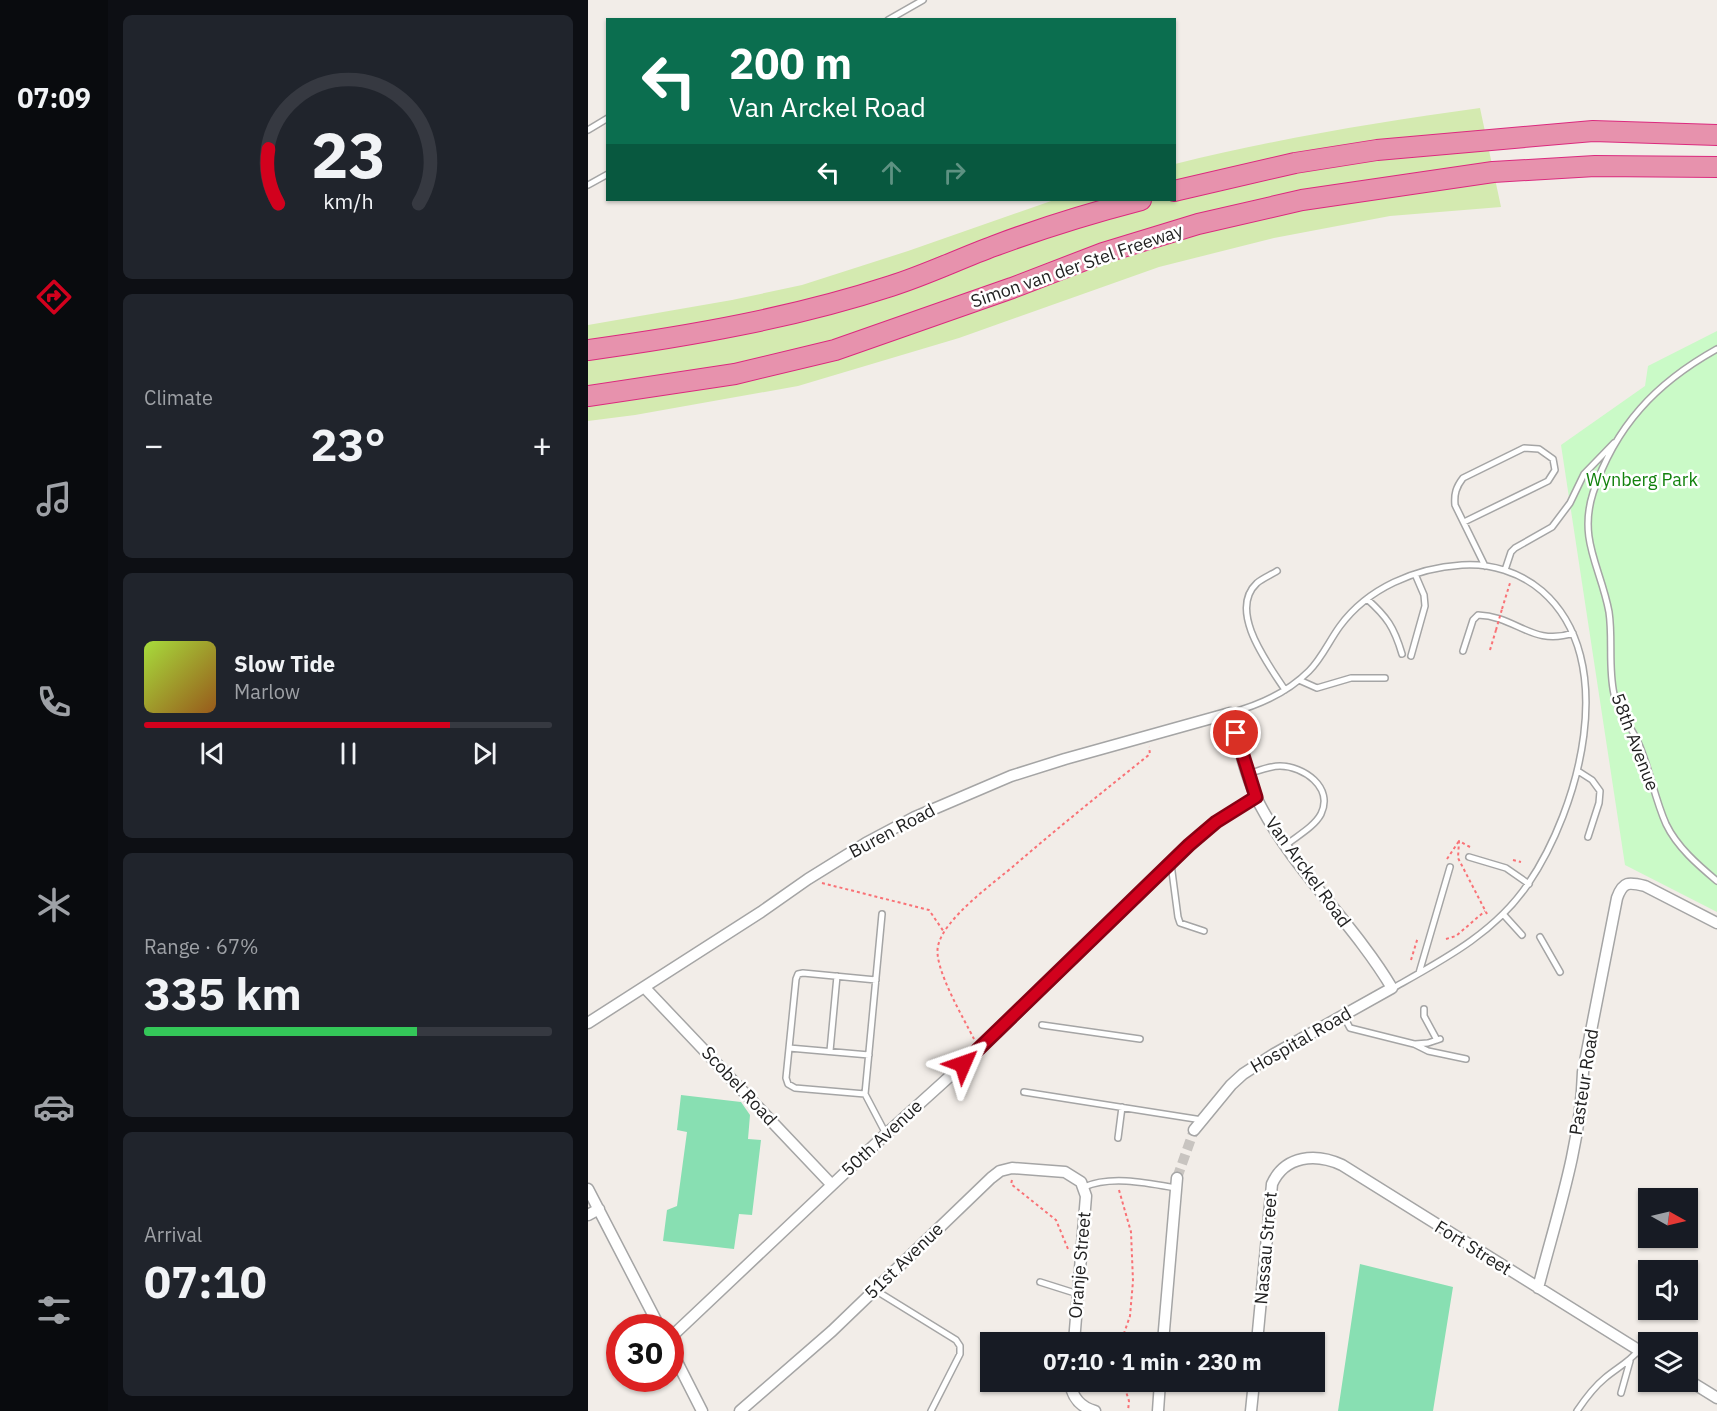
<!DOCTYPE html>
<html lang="en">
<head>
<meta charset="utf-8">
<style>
  body { margin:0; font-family:"IBM Plex Sans",sans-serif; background:#20242c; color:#f1f3f6; height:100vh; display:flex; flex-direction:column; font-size:22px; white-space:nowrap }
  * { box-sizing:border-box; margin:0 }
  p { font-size:20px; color:#9ea1a6 }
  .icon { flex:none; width:33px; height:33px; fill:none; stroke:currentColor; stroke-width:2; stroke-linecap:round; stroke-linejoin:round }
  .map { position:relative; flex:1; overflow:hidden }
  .panel { display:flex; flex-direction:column; gap:15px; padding:15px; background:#0d0f14; width:480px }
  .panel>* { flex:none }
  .top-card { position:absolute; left:18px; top:18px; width:570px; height:183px; border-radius:0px; box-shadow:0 2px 4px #0004; background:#0b6e4f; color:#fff; overflow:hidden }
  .needle { width:39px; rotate:98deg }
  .fabs { position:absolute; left:1050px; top:1188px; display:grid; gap:12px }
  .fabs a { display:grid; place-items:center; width:60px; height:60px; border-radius:0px; background:#171b24; box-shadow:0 2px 4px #0004; font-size:30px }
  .speed { position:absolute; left:18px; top:1314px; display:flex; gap:12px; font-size:30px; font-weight:700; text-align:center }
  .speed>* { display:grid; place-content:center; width:78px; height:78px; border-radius:50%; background:#171b24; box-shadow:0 2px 4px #0004; line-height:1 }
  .speed .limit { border:9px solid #d22; background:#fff; color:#111 }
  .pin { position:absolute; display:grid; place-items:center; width:51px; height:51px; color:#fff; margin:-26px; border:3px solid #fff; border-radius:50%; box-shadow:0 2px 6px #0007 }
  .me { position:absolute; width:66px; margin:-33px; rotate:47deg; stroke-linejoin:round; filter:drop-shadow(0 0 4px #0008) }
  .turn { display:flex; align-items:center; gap:21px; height:126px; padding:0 24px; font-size:27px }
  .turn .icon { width:78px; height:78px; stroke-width:2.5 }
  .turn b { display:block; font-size:42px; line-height:51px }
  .lanes { display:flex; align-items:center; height:57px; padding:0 24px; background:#0003; justify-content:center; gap:30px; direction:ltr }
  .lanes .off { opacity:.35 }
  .big { font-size:45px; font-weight:700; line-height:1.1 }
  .panel .widget { flex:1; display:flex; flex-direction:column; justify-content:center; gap:9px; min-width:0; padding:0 21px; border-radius:9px; background:#20242c }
  .panel .dial { align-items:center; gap:0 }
  .dial svg { height:156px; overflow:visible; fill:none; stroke:#363941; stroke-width:7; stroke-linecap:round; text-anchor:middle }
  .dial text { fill:#f1f3f6; stroke:none }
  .song { display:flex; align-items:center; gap:18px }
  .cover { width:72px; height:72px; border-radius:9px; background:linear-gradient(135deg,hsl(80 70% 55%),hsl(30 70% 35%)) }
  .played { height:6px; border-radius:3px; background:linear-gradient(90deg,#d2011d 75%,#363941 75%) }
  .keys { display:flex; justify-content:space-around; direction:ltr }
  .heat { display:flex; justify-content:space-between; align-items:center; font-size:33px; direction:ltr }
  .charge { height:9px; border-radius:4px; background:linear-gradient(90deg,#34c759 67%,#363941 0) }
  .trip { position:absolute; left:392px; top:1332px; width:345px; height:60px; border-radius:0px; background:#171b24; box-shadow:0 2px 4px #0004; font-weight:700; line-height:60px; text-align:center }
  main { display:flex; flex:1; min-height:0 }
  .tab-bar { display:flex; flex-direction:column; width:108px; justify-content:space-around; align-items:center; background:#090b0e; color:#9ea1a6 }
  .tab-bar .icon { width:42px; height:42px }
  .tab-bar .on { color:#d2011d }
  .tab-bar b { font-size:27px; color:#f1f3f6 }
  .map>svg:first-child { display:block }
  .grass { fill:#d4eab0 }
  .park { fill:#cafac7 }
  .pitch { fill:#88dfb2 }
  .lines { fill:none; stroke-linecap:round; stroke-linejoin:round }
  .street-tunnel { stroke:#c8c4c0; stroke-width:10; stroke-dasharray:10 5; stroke-linecap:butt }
  .lane-casing { stroke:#a5a5a5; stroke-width:8 }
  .street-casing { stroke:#a5a5a5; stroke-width:13 }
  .highway-casing { stroke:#db2a7e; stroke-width:22 }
  .path { stroke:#f97276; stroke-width:2; stroke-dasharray:3 3; stroke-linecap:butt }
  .lane { stroke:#fff; stroke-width:5 }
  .street { stroke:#fff; stroke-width:10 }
  .highway { stroke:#e792ad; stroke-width:20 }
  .path-bridge { stroke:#f97276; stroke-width:2; stroke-dasharray:3 3; stroke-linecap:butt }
  .route-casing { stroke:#880113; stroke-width:15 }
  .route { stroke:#d2011d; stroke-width:10 }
  .labels { text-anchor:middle; stroke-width:5; stroke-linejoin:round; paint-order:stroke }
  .street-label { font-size:18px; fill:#212121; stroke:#fff }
  .park-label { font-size:18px; fill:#12820d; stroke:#fff }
</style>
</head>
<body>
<main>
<nav class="tab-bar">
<b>07:09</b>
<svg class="icon on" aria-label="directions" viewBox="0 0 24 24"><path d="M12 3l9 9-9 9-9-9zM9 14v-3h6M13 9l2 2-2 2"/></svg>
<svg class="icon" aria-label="music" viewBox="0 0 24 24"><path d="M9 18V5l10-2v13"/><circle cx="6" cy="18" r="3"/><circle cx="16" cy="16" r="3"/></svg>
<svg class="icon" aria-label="phone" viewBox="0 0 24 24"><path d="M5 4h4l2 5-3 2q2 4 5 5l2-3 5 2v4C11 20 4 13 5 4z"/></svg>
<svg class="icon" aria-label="climate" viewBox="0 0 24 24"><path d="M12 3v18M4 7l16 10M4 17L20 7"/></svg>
<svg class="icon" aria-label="car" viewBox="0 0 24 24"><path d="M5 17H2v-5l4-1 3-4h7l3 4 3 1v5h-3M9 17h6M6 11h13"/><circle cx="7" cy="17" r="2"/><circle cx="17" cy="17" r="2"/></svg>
<svg class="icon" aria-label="filters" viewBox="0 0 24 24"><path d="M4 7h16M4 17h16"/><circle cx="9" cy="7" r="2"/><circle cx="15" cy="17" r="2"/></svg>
</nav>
<section class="panel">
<div class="widget dial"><svg viewBox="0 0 100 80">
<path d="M14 69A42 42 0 1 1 86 69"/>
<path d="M14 69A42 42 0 0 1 9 41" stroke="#d2011d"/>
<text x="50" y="56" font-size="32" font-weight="700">23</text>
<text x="50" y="72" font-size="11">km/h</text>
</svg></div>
<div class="widget"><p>Climate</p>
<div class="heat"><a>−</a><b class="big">23°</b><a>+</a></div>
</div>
<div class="widget">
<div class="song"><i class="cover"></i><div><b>Slow Tide</b><p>Marlow</p></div></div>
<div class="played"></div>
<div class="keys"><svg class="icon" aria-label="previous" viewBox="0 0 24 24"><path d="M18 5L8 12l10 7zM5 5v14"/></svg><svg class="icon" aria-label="pause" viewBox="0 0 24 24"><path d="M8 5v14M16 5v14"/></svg><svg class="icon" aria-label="next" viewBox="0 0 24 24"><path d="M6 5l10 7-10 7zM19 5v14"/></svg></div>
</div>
<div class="widget"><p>Range · 67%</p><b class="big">335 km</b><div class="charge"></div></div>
<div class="widget"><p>Arrival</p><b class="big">07:10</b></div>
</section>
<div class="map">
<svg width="1129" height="1411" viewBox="0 0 1129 1411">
  <rect width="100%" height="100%" fill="#f2ede8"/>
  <!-- grass -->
  <path class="grass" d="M892 108 913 207 802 216 686 238 571 267 371 338 210 386 47 415 0 421V325L144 300 214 285 320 251 466 200H586L587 164C688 139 789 122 892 108Z"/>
  <!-- park -->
  <path class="park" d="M1129 331V912L1037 865 973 445 1057 386 1060 366Z"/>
  <!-- pitch -->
  <path class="pitch" d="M93 1095 153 1102 162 1115 160 1139 173 1140 164 1215 151 1214 146 1249 75 1241 79 1210 89 1206 99 1132 89 1130Z
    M772 1264 865 1287 845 1411H750Z"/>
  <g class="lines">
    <!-- street-tunnel -->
    <path class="street-tunnel" d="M589 1178 606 1130"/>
    <!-- lane casing -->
    <g class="lane-casing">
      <path id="lane" d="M300 20 335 0
        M0 130 20 118
        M0 185 20 174
        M1129 349C1068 383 1027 426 1005 493 990 540 1013 568 1021 612 1025 639 1020 667 1026 694 1030 712 1043 726 1050 742 1062 769 1066 797 1078 824 1089 847 1110 865 1129 881
        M876 522 960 481 967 470 965 459 951 449 936 448 875 478C868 487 866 494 867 505L897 566
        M917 570 923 552 927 548 964 527 982 503 996 474 1026 443
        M689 571C683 575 675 578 669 583 639 611 681 665 697 690
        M779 599C799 617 806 627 814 654
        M875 651 885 620 890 615C928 616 945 647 985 633
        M823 656 837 606 836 595 827 574
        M711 680 729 688 763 678H797
        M642 713C672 705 699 693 721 671 734 658 741 641 752 626 780 588 827 568 874 565 902 563 932 572 954 591 1033 660 991 809 940 884 907 933 855 960 805 988
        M990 771 1004 780 1012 791 1011 803 1000 837
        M660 774C670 771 681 766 692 766 715 766 746 787 733 814 726 827 709 836 698 845
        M881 857 918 868 941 884
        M583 864 590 917 592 923 616 931
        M294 914 277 1094 298 1134
        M915 914 934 935
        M952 937 972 972
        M831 973 862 867
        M836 1009V1016L849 1040
        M755 1015 762 1028 826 1044 840 1051 878 1059
        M454 1025 552 1039
        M827 1044 840 1043 852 1039
        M201 1048 281 1055
        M242 1051 249 976
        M436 1092 614 1120
        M277 1094 207 1088 200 1084 198 1078 208 979 210 974 215 973 288 980
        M530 1138 534 1107
        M496 1187C523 1175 560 1183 588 1188
        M452 1282 490 1294
        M287 1290 368 1340 372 1346V1354L343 1411
        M1033 1393 1042 1361
        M989 1411C997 1399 1006 1387 1017 1378 1029 1368 1041 1362 1051 1350"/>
    </g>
    <!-- street casing -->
    <g class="street-casing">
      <path id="street" d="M57 988 244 1185
        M0 1023 173 912 220 879 278 843 327 817 423 776 477 759 642 713C651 744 657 777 672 805 706 870 766 924 804 988L686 1054 655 1074 643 1085 606 1130
        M0 1189 72 1328
        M0 1215 11 1209
        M950 1288C968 1218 993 1146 995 1072L1029 898C1035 881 1041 882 1057 886L1129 923
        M82 1338 298 1134 391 1050 601 845 628 822 668 797
        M575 1342 589 1178
        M669 1342 684 1184C697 1155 728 1153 754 1165L1060 1356
        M82 1348 114 1411
        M1100 1380 1129 1398
        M482 1382C484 1397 492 1407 507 1411
        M152 1411 244 1331 403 1178 412 1171 424 1168 477 1172 493 1182 498 1196 486 1342
        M570 1411 572 1382
        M663 1411 666 1382"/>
    </g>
    <!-- highway casing -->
    <g class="highway-casing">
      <path id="highway" d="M586 191 707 163 789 150 1005 131 1129 135
        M0 350C102 336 205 318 303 286 338 275 371 259 406 246 454 228 503 213 553 200
        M0 396 147 374 247 350 424 288 515 253 610 224 714 200 905 172 1007 166 1129 167"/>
    </g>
    <!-- path -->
    <path class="path" d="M914 609 922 583
      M902 650 908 630
      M882 847 871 841 870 858 899 914
      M859 859 871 841
      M925 860 933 862
      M234 883 341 910 356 932
      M858 939 868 936 897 911
      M823 960 830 937
      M386 1039C376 1019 345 967 350 946 356 918 406 883 428 864 472 826 517 790 562 754L561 747
      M424 1180 423 1184 468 1220 480 1249H483
      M531 1190 543 1232 545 1281 542 1316 533 1342
      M535 1382 541 1401 540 1411"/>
    <!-- lane -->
    <use href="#lane" class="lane"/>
    <!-- street -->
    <use href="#street" class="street"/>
    <!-- highway -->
    <use href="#highway" class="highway"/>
    <!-- path-bridge -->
    <path class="path-bridge" d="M908 630 914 609"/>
  </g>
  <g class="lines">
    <!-- route casing -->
    <g class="route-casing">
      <path id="route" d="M375 1064 601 845 628 822 668 797 648 733"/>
    </g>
    <!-- route -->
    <use href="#route" class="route"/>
  </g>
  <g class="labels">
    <!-- street labels -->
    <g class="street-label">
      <text transform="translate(489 266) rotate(-19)" y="6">Simon van der Stel Freeway</text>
      <text transform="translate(1047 742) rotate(69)" y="6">58th Avenue</text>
      <text transform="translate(304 831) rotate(-28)" y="6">Buren Road</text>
      <text transform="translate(720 872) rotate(54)" y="6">Van Arckel Road</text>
      <text transform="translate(713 1040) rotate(-30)" y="6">Hospital Road</text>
      <text transform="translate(996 1082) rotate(-81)" y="6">Pasteur Road</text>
      <text transform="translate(151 1086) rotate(47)" y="6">Scobel Road</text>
      <text transform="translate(294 1138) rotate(-43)" y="6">50th Avenue</text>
      <text transform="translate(678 1248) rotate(-85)" y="6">Nassau Street</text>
      <text transform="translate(885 1248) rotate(32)" y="6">Fort Street</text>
      <text transform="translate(316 1261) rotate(-44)" y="6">51st Avenue</text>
      <text transform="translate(492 1265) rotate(-85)" y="6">Oranje Street</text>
    </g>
    <!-- park labels -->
    <g class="park-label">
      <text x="1054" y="486">Wynberg Park</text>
    </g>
  </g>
</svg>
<div class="fabs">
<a><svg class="needle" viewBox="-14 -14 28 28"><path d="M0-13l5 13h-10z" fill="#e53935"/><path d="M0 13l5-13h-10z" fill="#9ea1a6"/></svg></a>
<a><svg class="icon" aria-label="sound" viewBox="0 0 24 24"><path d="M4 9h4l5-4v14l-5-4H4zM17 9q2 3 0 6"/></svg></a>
<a><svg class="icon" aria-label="layers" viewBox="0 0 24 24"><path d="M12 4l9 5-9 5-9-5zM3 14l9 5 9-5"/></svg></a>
</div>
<div class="speed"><div class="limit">30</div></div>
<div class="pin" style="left:648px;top:733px;background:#d93025"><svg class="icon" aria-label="arrive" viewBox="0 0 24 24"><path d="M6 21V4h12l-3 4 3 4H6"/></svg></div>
<svg class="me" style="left:375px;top:1064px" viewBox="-20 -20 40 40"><path d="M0-17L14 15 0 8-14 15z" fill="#d2011d" stroke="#fff" stroke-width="4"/></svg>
<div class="trip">07:10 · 1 min · 230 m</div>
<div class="top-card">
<div class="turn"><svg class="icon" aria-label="left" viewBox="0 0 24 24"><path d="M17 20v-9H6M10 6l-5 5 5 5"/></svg><div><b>200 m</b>Van Arckel Road</div></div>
<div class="lanes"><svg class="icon" aria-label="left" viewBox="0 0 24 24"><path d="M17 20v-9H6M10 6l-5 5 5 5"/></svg><svg class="icon off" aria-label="ahead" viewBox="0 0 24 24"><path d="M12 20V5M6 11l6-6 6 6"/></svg><svg class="icon off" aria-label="right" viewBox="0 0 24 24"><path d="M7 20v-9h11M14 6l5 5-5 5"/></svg></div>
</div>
</div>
</main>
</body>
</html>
